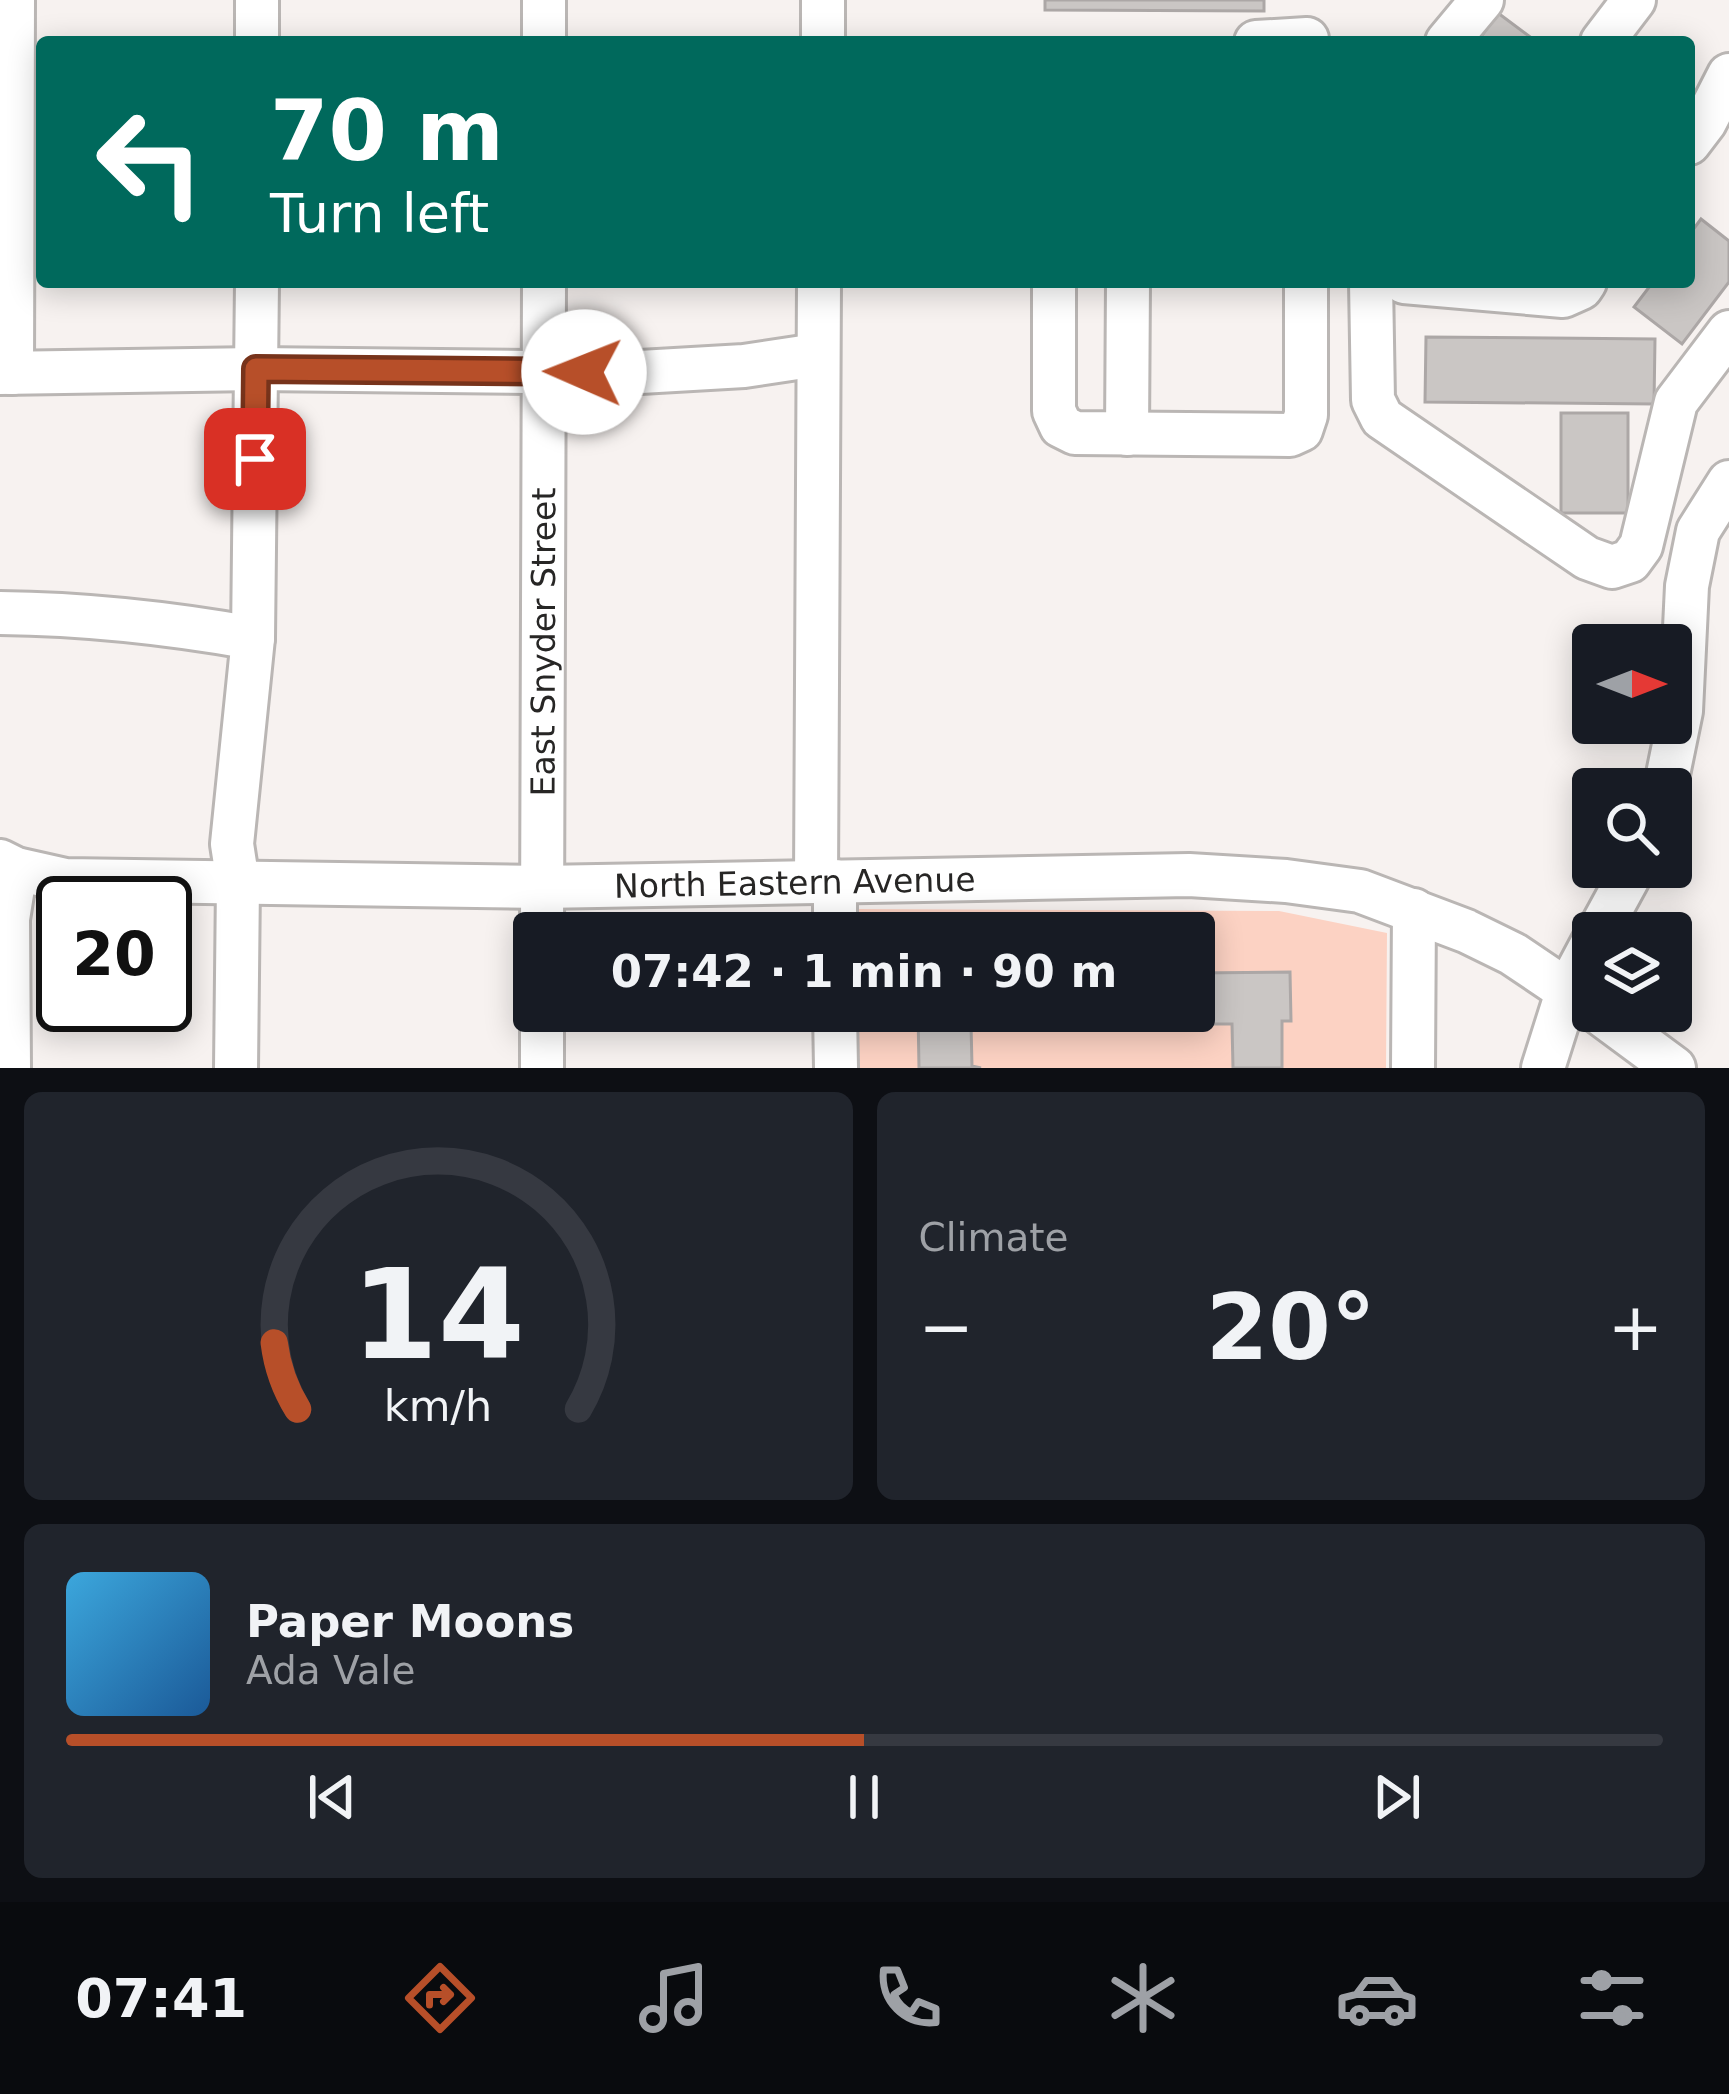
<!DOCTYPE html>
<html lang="en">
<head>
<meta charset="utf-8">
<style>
  body { margin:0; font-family:"DejaVu Sans",sans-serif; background:#20242c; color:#f1f3f6; height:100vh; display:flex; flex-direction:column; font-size:45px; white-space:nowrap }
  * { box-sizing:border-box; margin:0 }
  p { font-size:39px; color:#9ea1a6 }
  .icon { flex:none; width:66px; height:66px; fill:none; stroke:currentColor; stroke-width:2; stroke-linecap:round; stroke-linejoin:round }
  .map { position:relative; height:1068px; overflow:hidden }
  .side { display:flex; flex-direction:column; gap:24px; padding:24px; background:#0d0f14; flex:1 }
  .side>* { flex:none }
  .top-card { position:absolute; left:36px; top:36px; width:1659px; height:252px; border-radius:12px; box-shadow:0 6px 30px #0003; background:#00695c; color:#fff; overflow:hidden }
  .needle { width:78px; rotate:90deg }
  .fabs { position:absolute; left:1572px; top:624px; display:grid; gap:24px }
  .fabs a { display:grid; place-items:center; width:120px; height:120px; border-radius:12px; background:#171b24; box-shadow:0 6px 30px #0003; font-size:60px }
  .speed { position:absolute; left:36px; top:876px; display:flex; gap:24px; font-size:60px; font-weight:700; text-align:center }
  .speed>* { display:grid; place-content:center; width:156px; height:156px; border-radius:50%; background:#171b24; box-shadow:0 6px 30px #0003; line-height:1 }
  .speed .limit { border:6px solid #111; border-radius:18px; background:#fff; color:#111 }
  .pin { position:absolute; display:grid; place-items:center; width:102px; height:102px; color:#fff; margin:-51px; border-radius:24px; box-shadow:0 6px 18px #0006 }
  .me { position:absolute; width:132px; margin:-66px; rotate:271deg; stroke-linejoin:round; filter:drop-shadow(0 0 9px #0008) }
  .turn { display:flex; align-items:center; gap:42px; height:252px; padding:0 36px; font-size:54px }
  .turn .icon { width:156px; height:156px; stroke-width:2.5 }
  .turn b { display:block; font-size:84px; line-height:102px }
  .big { font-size:90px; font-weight:600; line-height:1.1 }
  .side .card { flex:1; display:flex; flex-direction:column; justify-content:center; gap:18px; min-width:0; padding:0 42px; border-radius:18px; background:#20242c }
  .side .dial { align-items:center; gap:0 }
  .dial svg { height:312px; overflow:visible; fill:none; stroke:#363941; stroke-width:7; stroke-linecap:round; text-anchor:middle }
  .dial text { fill:#f1f3f6; stroke:none }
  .song { display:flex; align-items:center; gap:36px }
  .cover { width:144px; height:144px; border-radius:18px; background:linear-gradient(135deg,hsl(200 70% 55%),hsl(210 70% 35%)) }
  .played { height:12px; border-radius:6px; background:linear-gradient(90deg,#b74f29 50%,#363941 50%) }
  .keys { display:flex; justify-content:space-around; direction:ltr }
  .heat { display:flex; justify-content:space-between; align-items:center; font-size:66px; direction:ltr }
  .side .tiles { flex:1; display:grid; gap:24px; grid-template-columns:1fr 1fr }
  .card:last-child { grid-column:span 2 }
  .trip { position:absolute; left:513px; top:912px; width:702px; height:120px; border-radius:12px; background:#171b24; box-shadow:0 6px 30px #0003; font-weight:600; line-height:120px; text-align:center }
  .tab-bar { display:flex; height:192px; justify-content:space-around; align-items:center; background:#090b0e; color:#9ea1a6 }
  .tab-bar .icon { width:84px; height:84px }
  .tab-bar .current { color:#b74f29 }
  .tab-bar b { font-size:54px; color:#f1f3f6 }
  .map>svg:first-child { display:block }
  .green { fill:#fcd2c3 }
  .building { fill:#cac6c4; stroke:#aca7a6; stroke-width:3 }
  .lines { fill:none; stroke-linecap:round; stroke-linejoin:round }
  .minor-casing { stroke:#bab6b4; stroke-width:48 }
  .minor { stroke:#fff; stroke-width:42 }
  .route-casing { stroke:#77331b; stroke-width:30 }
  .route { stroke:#b74f29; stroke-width:21 }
  .labels { text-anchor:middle; stroke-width:9; stroke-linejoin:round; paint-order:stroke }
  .street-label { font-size:33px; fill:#272625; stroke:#fff }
</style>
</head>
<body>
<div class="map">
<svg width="1729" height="1068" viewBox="0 0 1729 1068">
  <rect width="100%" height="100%" fill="#f7f2f0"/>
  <!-- green -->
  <path class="green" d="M856 909 1279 911 1387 933 1386 1068H856V1011H1194V933H856Z"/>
  <!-- building -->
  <path class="building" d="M1045 0H1264V11L1045 10Z
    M1498 13 1537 42H1477Z
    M1701 219 1729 241V282L1682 344 1634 307 1653 282H1689V235Z
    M1426 337 1655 339 1654 404 1425 402Z
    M1561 413H1628V513H1561Z
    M1290 972 1291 1021H1282V1068H1233L1232 1024H1195V973Z
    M918 1011H1134V1021L971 1024 972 1066 981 1068H919Z"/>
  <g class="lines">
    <!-- minor casing -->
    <g class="minor-casing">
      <g id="minor">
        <path d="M544 0V42"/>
        <path d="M257 42V0"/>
        <path d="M823 42V0"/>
        <path d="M1256 42 1307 39"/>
        <path d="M1447 42 1482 0"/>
        <path d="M1602 42 1634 0"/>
        <path d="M1689 143 1705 122 1729 75"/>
        <path d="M1054 282V411L1061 426 1075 433 1290 435 1301 430 1306 415V282"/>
        <path d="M1371 282 1373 400 1382 418 1587 558 1612 567 1630 561 1641 546 1676 402 1729 332"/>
        <path d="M1404 282 1563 296 1581 288 1585 282"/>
        <path d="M0 373 256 369 623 373 744 366 817 355"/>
        <path d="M12 373 13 0"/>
        <path d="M1127 434 1128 282"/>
        <path d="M0 613C85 614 169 623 253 638"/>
        <path d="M1665 789 1681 711 1687 586 1698 531 1729 482"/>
        <path id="s1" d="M0 861 16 869 65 880 542 887 1189 875 1286 881 1360 891 1466 931 1513 954 1593 1008"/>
        <path d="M835 881V933"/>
        <path d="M816 882 819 282"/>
        <path id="s2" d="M542 933 544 282"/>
        <path d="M1598 933 1634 867"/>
        <path d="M542 1011V1068"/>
        <path d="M835 1011 836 1068"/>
        <path d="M1597 1011 1674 1068"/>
        <path d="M9 1068 8 919 16 869"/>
        <path d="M236 1068 238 883 232 844 253 638 257 282"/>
        <path d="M1413 1068 1414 910"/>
        <path d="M1543 1068 1568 989 1593 942"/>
      </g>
    </g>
    <!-- minor -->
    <use href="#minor" class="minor"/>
  </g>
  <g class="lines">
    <!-- route casing -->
    <g class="route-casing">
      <path id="route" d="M255 459 256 369 584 372"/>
    </g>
    <!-- route -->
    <use href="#route" class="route"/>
  </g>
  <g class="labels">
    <!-- street labels -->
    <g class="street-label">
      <text dy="12" stroke="none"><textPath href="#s2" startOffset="291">East Snyder Street</textPath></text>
      <text dy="12" stroke="none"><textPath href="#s1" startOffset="798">North Eastern Avenue</textPath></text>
    </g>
  </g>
</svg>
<div class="fabs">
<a><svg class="needle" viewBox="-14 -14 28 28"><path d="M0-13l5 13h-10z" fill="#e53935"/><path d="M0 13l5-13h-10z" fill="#9ea1a6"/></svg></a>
<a><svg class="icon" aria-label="search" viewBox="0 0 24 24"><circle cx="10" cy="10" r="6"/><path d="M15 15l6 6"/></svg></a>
<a><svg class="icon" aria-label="layers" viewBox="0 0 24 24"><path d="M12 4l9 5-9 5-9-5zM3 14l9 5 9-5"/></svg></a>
</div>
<div class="speed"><div class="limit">20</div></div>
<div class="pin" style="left:255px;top:459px;background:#d93025"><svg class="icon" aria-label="arrive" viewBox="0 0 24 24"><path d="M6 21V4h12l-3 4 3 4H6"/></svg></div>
<svg class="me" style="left:584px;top:372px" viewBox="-20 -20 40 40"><circle r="19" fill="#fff"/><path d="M0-13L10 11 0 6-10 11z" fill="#b74f29"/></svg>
<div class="trip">07:42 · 1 min · 90 m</div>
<div class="top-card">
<div class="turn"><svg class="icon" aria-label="left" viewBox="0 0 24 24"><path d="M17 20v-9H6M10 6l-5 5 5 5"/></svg><div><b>70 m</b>Turn left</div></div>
</div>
</div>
<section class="side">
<div class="tiles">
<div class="card dial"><svg viewBox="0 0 100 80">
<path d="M14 69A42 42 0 1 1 86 69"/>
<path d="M14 69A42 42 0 0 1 8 52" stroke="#b74f29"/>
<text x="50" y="56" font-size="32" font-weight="700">14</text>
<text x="50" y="72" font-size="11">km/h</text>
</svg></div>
<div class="card"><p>Climate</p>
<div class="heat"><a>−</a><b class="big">20°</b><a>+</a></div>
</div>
<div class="card">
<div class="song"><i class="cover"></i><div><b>Paper Moons</b><p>Ada Vale</p></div></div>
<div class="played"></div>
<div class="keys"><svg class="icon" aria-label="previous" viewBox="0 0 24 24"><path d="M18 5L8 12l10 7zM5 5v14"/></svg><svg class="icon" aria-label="pause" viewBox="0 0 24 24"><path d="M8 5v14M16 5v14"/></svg><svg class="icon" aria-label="next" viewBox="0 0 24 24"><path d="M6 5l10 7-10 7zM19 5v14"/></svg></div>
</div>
</div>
</section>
<nav class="tab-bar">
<b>07:41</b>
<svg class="icon current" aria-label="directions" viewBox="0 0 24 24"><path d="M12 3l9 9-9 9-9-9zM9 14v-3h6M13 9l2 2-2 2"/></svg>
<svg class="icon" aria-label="music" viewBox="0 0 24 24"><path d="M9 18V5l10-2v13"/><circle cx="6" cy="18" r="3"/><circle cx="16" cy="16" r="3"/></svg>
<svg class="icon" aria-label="phone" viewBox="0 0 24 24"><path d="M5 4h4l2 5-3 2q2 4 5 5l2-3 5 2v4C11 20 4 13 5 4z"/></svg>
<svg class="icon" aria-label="climate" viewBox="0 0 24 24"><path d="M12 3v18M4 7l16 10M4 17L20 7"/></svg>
<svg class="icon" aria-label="car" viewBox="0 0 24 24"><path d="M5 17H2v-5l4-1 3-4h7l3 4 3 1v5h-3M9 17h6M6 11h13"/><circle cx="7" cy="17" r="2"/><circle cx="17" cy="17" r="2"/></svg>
<svg class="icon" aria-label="filters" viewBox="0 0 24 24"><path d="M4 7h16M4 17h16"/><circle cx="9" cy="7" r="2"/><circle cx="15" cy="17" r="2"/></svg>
</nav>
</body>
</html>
